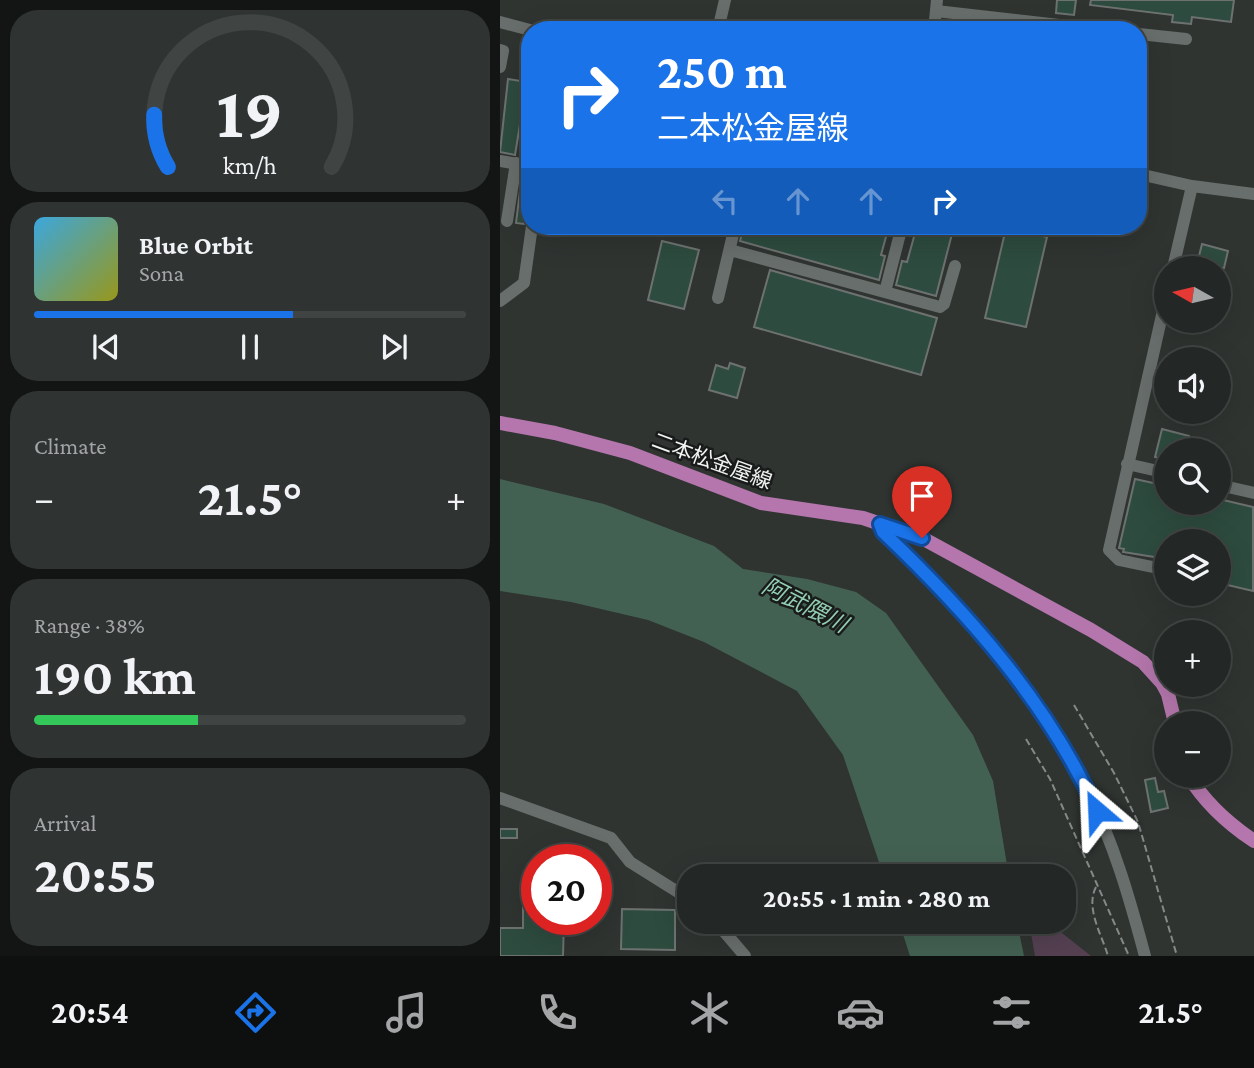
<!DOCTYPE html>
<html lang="en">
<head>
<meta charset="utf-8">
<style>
  body { margin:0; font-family:"Crimson Pro","Noto Sans JP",serif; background:#2f3332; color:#f1f3f6; height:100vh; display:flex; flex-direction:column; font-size:26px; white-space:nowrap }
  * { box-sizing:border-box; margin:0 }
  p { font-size:23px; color:#a3a5a7 }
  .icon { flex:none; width:38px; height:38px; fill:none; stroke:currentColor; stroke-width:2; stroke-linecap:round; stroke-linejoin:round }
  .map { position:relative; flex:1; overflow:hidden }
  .panel { display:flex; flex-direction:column; gap:10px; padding:10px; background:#131514; width:500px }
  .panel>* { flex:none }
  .hud { position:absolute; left:21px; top:21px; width:626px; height:214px; border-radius:28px; box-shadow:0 7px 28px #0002,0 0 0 2px #404442; background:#1a73e8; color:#fff; overflow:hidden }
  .needle { width:46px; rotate:278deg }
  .controls { position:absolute; left:654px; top:256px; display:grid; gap:14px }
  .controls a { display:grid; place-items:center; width:77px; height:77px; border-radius:50%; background:#232725; box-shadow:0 7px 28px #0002,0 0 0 2px #404442; font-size:35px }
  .speed { position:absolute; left:21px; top:844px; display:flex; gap:14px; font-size:35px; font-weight:700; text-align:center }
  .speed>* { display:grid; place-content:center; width:91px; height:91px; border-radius:50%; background:#232725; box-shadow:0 7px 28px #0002,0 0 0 2px #404442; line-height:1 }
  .speed .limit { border:10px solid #d22; background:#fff; color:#111 }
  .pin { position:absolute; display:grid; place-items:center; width:60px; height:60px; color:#fff; margin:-72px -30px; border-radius:50% 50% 50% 0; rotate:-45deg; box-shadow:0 0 7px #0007 }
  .pin .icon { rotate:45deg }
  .me { position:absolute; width:77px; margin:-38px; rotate:334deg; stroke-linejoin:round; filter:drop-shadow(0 0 5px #0008) }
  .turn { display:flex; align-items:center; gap:24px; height:147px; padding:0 21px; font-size:32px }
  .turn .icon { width:91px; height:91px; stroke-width:2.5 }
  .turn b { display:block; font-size:49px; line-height:60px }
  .lanes { display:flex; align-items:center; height:66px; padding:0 21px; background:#0003; justify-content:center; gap:35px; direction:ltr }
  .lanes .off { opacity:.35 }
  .big { font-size:52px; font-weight:700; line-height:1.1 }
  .panel .tile { flex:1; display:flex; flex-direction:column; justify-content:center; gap:10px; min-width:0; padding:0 24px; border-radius:28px; background:#2f3332 }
  .panel .dial { align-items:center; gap:0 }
  .dial svg { height:182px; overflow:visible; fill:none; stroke:#404442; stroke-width:7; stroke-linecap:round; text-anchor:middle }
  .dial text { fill:#f1f3f6; stroke:none }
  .song { display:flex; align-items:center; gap:21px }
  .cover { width:84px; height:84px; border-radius:10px; background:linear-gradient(135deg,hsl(200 70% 55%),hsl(60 70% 35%)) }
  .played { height:7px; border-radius:4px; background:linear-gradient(90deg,#1a73e8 60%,#404442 60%) }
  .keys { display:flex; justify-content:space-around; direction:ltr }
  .heat { display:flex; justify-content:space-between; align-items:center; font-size:38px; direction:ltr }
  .charge { height:10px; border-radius:5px; background:linear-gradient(90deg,#34c759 38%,#404442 0) }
  .trip { position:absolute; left:177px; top:864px; width:399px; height:70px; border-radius:28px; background:#232725; box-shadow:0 7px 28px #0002,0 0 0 2px #404442; font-weight:700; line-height:70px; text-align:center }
  .tab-bar { display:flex; height:112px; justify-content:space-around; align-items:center; background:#0e100f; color:#a3a5a7 }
  .tab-bar .icon { width:49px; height:49px }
  .tab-bar .current { color:#1a73e8 }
  .tab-bar b { font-size:32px; color:#f1f3f6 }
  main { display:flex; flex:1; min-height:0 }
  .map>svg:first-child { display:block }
  .green { fill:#544051 }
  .water { fill:#436153 }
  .building { fill:#2d4b3e; stroke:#6d7270; stroke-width:2 }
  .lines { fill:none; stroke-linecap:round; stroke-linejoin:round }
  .path { stroke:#858987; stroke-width:2; stroke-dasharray:7 3.5; stroke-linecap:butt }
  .minor { stroke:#686e6b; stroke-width:12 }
  .major { stroke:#b476ac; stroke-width:14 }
  .route-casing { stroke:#114b97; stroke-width:18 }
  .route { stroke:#1a73e8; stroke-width:12 }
  .labels { text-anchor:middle; stroke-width:5; stroke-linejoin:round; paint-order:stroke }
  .street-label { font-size:21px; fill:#f1f4f3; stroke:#191b1a }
  .water-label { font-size:23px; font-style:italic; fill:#93ceb4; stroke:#191b1a }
</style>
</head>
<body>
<main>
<section class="panel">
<div class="tile dial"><svg viewBox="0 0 100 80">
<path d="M14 69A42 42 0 1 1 86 69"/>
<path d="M14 69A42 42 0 0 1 8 46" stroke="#1a73e8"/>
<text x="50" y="56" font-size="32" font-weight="700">19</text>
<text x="50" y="72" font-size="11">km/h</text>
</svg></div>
<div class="tile">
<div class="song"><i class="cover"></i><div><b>Blue Orbit</b><p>Sona</p></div></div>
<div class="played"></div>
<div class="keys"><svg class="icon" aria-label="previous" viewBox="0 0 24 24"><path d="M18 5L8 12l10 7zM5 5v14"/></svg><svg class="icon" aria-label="pause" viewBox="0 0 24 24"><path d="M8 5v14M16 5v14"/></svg><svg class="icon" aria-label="next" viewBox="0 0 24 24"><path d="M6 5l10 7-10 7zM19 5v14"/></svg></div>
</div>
<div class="tile"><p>Climate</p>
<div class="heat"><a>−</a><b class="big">21.5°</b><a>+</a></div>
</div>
<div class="tile"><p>Range · 38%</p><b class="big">190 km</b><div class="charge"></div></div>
<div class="tile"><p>Arrival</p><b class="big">20:55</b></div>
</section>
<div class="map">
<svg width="754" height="956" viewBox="0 0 754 956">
  <rect width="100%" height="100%" fill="#2f3431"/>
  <!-- green -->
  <path class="green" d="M529 922H556L562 933 591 956H535Z"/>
  <!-- water -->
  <path class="water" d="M0 479 104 504 214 546 243 569 307 579 356 592 386 613 473 735 493 781 509 877H384L343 755 297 691 204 642 148 620 71 602 0 591Z
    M399 922H517L524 956H410Z"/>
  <!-- building -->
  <path class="building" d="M557 0H576L574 15 556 13Z
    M591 0H734L731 22 692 17 691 24 672 22 673 15 590 5Z
    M8 79 27 82 15 155 0 152Z
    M20 191 30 192 27 219 24 224 16 223Z
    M244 226H389L381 255 385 256 379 280 240 241Z
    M417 226H454L436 296 396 285 402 261 407 262Z
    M506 228 547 237 526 327 485 318Z
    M162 241 199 250 184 309 148 300Z
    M702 244 728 251 724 268H696Z
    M270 270 437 318 421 375 254 327Z
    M230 363 245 368 237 398 209 390 216 365 228 369Z
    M662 429 689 436 685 450H667V460L655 457Z
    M635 479 667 486V502H719V499L753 507V591L719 583V541H667V559L623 552 624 549 619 548Z
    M655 778 658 792 664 791 668 808 651 812 645 780Z
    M0 829H17V838H0Z
    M23 889H37V919H64L63 956H0V928H23Z
    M122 909 175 910V950L121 949Z"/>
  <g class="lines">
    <!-- path -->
    <path class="path" d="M574 705 614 773 638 822 677 956
      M526 739 550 779 629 956
      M596 887C585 908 602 935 608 956"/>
    <!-- minor -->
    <path class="minor" d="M436 11 603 30
      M0 22 30 30
      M218 30 225 0
      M434 30 437 0
      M639 34 686 39
      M0 50 3 51 0 67
      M0 161 30 166
      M639 174 692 186 754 194
      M7 221 16 163
      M230 250 440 307 444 304 455 266
      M673 268 692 186
      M385 292 402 226
      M667 293 609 550 619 560 667 570
      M218 298 235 226
      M0 301 24 283 32 226
      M627 464 667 473
      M719 485 754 493
      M380 524 383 532C463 608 537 691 587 790 614 843 630 900 645 956
      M0 798 111 838 130 862 189 899
      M216 922 245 956"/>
    <!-- major -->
    <path class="major" d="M0 423 55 433 130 453 261 503 363 518 422 538 591 630 643 662 662 683 668 694 675 723
      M688 775C705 803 727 823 754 841"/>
  </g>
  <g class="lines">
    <!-- route casing -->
    <g class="route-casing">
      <path id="route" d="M422 538 380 524 383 532C468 613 548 703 597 811"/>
    </g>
    <!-- route -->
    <use href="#route" class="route"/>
  </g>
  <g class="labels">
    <!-- street labels -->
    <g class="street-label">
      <text transform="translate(212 461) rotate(20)" y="7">二本松金屋線</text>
    </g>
    <!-- water labels -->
    <g class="water-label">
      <text transform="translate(305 605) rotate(27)" y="8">阿武隈川</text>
    </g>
  </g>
</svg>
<div class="controls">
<a><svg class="needle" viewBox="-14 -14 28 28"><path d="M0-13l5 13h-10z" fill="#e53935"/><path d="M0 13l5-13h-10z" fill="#a3a5a7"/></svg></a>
<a><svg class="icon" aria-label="sound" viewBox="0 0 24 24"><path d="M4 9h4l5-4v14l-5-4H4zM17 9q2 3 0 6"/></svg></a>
<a><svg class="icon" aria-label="search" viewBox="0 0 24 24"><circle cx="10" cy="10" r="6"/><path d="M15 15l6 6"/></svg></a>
<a><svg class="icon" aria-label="layers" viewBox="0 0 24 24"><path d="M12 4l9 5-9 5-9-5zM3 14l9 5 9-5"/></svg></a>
<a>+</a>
<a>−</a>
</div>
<div class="speed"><div class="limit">20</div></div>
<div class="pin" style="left:422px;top:538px;background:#d93025"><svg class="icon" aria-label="arrive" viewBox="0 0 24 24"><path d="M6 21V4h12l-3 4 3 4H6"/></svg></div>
<svg class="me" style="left:597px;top:811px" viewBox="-20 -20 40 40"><path d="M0-17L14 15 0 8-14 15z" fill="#1a73e8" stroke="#fff" stroke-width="4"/></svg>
<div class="trip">20:55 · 1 min · 280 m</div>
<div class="hud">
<div class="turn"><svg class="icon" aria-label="right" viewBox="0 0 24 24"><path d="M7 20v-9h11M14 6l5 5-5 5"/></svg><div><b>250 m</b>二本松金屋線</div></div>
<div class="lanes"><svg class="icon off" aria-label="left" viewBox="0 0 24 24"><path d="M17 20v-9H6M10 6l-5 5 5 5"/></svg><svg class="icon off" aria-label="ahead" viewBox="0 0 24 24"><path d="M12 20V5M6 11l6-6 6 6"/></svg><svg class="icon off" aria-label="ahead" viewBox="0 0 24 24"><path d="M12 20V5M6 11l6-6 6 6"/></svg><svg class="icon" aria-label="right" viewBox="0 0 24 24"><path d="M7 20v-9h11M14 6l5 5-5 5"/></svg></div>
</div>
</div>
</main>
<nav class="tab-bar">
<b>20:54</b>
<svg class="icon current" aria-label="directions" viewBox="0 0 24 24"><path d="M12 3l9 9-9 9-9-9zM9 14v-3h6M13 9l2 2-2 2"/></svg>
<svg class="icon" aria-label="music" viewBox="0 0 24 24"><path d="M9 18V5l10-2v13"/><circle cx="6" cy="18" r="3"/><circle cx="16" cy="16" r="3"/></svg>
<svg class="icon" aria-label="phone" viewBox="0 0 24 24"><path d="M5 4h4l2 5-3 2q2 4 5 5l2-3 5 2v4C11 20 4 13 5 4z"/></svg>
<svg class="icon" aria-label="climate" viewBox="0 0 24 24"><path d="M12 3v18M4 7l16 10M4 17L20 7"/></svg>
<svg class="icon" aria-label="car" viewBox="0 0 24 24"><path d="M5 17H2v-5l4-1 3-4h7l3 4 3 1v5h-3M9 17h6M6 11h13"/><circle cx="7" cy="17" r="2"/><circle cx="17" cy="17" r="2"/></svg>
<svg class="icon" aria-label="filters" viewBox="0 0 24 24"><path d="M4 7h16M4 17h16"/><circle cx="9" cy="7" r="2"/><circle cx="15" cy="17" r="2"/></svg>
<b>21.5°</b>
</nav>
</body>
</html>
